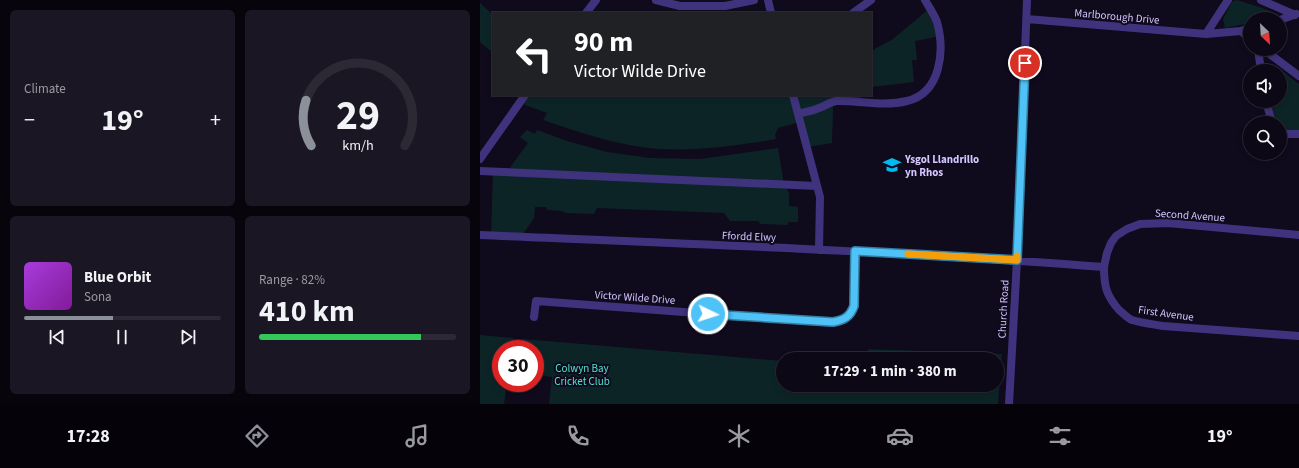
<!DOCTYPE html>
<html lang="en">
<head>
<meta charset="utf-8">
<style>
  body { margin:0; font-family:"Source Sans 3",sans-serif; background:#1a1623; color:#f1f3f6; height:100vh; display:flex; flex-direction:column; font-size:15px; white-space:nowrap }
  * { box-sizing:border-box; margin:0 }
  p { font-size:13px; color:#9a9aa1 }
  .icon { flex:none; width:22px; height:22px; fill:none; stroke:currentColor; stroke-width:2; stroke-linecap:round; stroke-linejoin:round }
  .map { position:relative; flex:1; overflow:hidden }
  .details { display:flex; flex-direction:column; gap:10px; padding:10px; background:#07040c; width:480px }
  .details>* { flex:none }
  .top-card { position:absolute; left:12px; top:12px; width:380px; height:84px; border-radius:0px; box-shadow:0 2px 6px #0003,0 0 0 1px #2c2935; background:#202124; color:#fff; overflow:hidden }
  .needle { width:26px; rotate:155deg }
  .buttons { position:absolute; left:763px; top:12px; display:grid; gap:8px }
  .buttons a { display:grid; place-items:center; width:44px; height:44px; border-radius:50%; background:#0c0816; box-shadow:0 2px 6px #0003,0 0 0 1px #2c2935; font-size:20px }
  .speed { position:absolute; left:12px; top:340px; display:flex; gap:8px; font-size:20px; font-weight:700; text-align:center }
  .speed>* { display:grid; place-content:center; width:52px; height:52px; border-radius:50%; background:#0c0816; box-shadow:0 2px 6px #0003,0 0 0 1px #2c2935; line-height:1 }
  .speed .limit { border:6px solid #d22; background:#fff; color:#111 }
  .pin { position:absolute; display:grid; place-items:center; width:34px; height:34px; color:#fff; margin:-17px; border:2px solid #fff; border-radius:50%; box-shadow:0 1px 4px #0007 }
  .me { position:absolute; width:44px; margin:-22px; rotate:94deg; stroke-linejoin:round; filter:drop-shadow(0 0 3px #0008) }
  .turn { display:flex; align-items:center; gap:14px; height:84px; padding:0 16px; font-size:18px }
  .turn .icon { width:52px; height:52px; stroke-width:2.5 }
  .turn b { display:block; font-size:28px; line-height:34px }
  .big { font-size:30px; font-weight:700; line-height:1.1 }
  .details .tile { flex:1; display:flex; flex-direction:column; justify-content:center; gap:6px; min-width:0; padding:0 14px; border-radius:6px; background:#1a1623 }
  .details .dial { align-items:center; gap:0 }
  .dial svg { height:104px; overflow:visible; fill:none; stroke:#2c2935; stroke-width:7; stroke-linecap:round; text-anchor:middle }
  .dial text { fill:#f1f3f6; stroke:none }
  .song { display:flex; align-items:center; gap:12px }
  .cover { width:48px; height:48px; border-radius:6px; background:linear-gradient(135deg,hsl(280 70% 55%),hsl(290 70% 35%)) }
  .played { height:4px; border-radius:2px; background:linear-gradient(90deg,#8c9099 45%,#2c2935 45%) }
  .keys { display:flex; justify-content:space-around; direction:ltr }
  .heat { display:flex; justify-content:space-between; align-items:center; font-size:22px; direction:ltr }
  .charge { height:6px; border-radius:3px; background:linear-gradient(90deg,#34c759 82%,#2c2935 0) }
  .details .tiles { flex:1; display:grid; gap:10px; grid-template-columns:repeat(2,1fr) }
  .trip { position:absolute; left:296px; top:352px; width:228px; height:40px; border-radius:20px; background:#0c0816; box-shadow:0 2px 6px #0003,0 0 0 1px #2c2935; font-weight:700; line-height:40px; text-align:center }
  .tabs { display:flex; height:64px; justify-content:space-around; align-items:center; background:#050309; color:#9a9aa1 }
  .tabs .icon { width:28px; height:28px }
  .tabs .active { color:#8c9099 }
  .tabs b { font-size:18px; color:#f1f3f6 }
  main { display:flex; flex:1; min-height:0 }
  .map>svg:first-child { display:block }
  .green { fill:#0d2427 }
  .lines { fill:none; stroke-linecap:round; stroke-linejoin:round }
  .street { stroke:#40337e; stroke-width:8 }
  .route-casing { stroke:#337fa1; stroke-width:10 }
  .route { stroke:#4fc3f7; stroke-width:7 }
  .slow { stroke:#f59e0b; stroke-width:7 }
  .labels { text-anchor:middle; stroke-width:4; stroke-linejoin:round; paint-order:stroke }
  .street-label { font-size:11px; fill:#d4c6ff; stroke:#100a1d }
  .poi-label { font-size:11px; font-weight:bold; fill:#d4c6ff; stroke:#100a1d; text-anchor:start }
  .park-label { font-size:11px; fill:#4fe2d0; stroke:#100a1d }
</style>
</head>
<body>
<main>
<section class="details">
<div class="tiles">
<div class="tile"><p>Climate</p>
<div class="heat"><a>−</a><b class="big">19°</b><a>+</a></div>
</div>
<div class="tile dial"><svg viewBox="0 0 100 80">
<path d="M14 69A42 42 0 1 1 86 69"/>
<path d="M14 69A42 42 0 0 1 10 34" stroke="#8c9099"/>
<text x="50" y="56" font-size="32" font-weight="700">29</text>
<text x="50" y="72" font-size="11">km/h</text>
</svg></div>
<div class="tile">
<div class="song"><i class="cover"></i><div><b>Blue Orbit</b><p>Sona</p></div></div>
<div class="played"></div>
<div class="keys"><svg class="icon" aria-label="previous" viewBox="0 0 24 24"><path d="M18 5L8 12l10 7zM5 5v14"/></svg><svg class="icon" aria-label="pause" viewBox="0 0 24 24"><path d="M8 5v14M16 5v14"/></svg><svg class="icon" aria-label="next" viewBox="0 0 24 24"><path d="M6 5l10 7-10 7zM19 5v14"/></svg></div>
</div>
<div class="tile"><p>Range · 82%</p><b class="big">410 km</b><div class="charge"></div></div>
</div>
</section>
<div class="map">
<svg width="819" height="404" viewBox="0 0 819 404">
  <rect width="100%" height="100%" fill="#100a1d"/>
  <!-- green -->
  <path class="green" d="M757 0 785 9 799 15 788 19H770V23L745 28 743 19 752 2Z
    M0 3 13 15V53L0 42Z
    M450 8 460 36 435 41 437 60H432L434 82 391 87V51L413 39Z
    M796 66 819 84V131L806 130 800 127V123H796L791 101H800V71H788Z
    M45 95H380L381 98 355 101 353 108 352 143 327 147 320 122 298 128 295 135 296 139C257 146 218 151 179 149 140 146 100 133 63 120L67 113 40 103Z
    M47 130 55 134 57 130 87 141 127 152 170 158 220 159 298 148 304 184 309 193V206L318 207V222H308V225L281 224 278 221H250L244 213 117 208 114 214 86 213 82 211 68 210 66 207H55L54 218 41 237 11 236 13 172H30L31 166 48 143 40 137Z
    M0 335 33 338 32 349H21V383H27L24 404H0Z
    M43 339 303 361V385H517V359H378L389 349 522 354 518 404H69L72 377 55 375V349H42Z"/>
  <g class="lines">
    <!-- street -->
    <path class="street" d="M176 0 200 6H245L274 0
      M288 0 291 13
      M781 0 815 15
      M106 13 116 0
      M373 13 391 0
      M547 19 726 34 761 31 770 28
      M800 20 816 14
      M761 31 770 39
      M726 34 748 0
      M778 49 781 71
      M783 49 819 76
      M313 95 340 197 339 250
      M786 101 792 123
      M318 114C325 112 332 111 339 108 345 106 350 102 356 101 379 100 403 107 427 101 461 93 465 51 457 22 454 14 449 7 445 0
      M800 131 805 134H819
      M0 159 45 95
      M0 171 337 186
      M0 235C208 244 416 251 624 267 624 286 626 295 639 310 643 313 647 318 652 320 661 323 672 324 683 326L819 336
      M624 267 627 253 631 243 636 236 647 229 660 224 688 223 819 235
      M54 317 56 301 353 323C364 320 370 317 374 306L375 251
      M529 404 537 260 547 0"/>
  </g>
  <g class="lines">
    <!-- route casing -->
    <g class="route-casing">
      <path id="route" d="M228 314 353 322C364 320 370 317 374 306L375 251 537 260 545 63"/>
    </g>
    <!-- route -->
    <use href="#route" class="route"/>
    <!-- slow -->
    <path class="slow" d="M428 254 537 260V256"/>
  </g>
  <!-- icons -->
  <defs>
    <g id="school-bare" transform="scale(1.38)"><path d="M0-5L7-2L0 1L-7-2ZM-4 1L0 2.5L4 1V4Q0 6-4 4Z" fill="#00baf1" stroke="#100a1d" stroke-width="2.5" paint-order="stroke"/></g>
  </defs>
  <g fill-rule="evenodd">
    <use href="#school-bare" x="412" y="165"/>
  </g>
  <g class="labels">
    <!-- street labels -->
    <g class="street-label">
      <text transform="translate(637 16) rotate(5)" y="4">Marlborough Drive</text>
      <text transform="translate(710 215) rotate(4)" y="4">Second Avenue</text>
      <text transform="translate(269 236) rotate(2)" y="4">Ffordd Elwy</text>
      <text transform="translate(155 297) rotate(4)" y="4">Victor Wilde Drive</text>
      <text transform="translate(523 309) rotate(-87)" y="4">Church Road</text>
      <text transform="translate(686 313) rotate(8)" y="4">First Avenue</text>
    </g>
    <!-- poi labels -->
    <g class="poi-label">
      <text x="425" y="163">Ysgol Llandrillo<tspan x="425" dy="13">yn Rhos</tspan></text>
    </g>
    <!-- park labels -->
    <g class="park-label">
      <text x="102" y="372">Colwyn Bay<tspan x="102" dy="13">Cricket Club</tspan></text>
    </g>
  </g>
</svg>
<div class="buttons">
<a><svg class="needle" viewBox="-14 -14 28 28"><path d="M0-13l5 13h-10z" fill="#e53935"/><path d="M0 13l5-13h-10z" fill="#9a9aa1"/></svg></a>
<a><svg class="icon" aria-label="sound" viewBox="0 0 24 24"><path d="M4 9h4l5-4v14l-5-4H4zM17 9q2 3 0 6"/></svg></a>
<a><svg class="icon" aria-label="search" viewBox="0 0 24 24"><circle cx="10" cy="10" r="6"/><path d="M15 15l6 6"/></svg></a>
</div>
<div class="speed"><div class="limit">30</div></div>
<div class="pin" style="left:545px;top:63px;background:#d93025"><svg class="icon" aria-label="arrive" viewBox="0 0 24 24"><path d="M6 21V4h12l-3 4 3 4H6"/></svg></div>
<svg class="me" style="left:228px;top:314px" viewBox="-20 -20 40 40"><circle r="17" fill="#4fc3f7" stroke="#fff" stroke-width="3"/><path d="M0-11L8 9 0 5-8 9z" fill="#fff"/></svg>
<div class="trip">17:29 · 1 min · 380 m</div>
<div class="top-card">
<div class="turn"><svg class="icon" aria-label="left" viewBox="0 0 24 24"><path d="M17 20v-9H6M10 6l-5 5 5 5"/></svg><div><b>90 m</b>Victor Wilde Drive</div></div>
</div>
</div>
</main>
<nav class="tabs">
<b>17:28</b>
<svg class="icon active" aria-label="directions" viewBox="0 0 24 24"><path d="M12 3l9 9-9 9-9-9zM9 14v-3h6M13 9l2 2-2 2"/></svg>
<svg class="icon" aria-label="music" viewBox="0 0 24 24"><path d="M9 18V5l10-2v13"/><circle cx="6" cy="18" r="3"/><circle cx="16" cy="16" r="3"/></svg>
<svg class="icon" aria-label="phone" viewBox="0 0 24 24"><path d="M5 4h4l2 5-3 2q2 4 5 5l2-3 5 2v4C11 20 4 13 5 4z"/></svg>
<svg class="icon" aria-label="climate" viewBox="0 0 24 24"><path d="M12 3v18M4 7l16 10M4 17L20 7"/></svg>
<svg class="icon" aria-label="car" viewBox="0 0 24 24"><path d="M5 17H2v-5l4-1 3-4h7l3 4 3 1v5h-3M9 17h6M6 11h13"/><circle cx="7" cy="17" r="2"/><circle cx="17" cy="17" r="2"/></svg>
<svg class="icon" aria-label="filters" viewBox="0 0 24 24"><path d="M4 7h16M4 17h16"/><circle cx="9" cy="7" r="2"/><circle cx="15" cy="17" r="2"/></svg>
<b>19°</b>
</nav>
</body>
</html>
